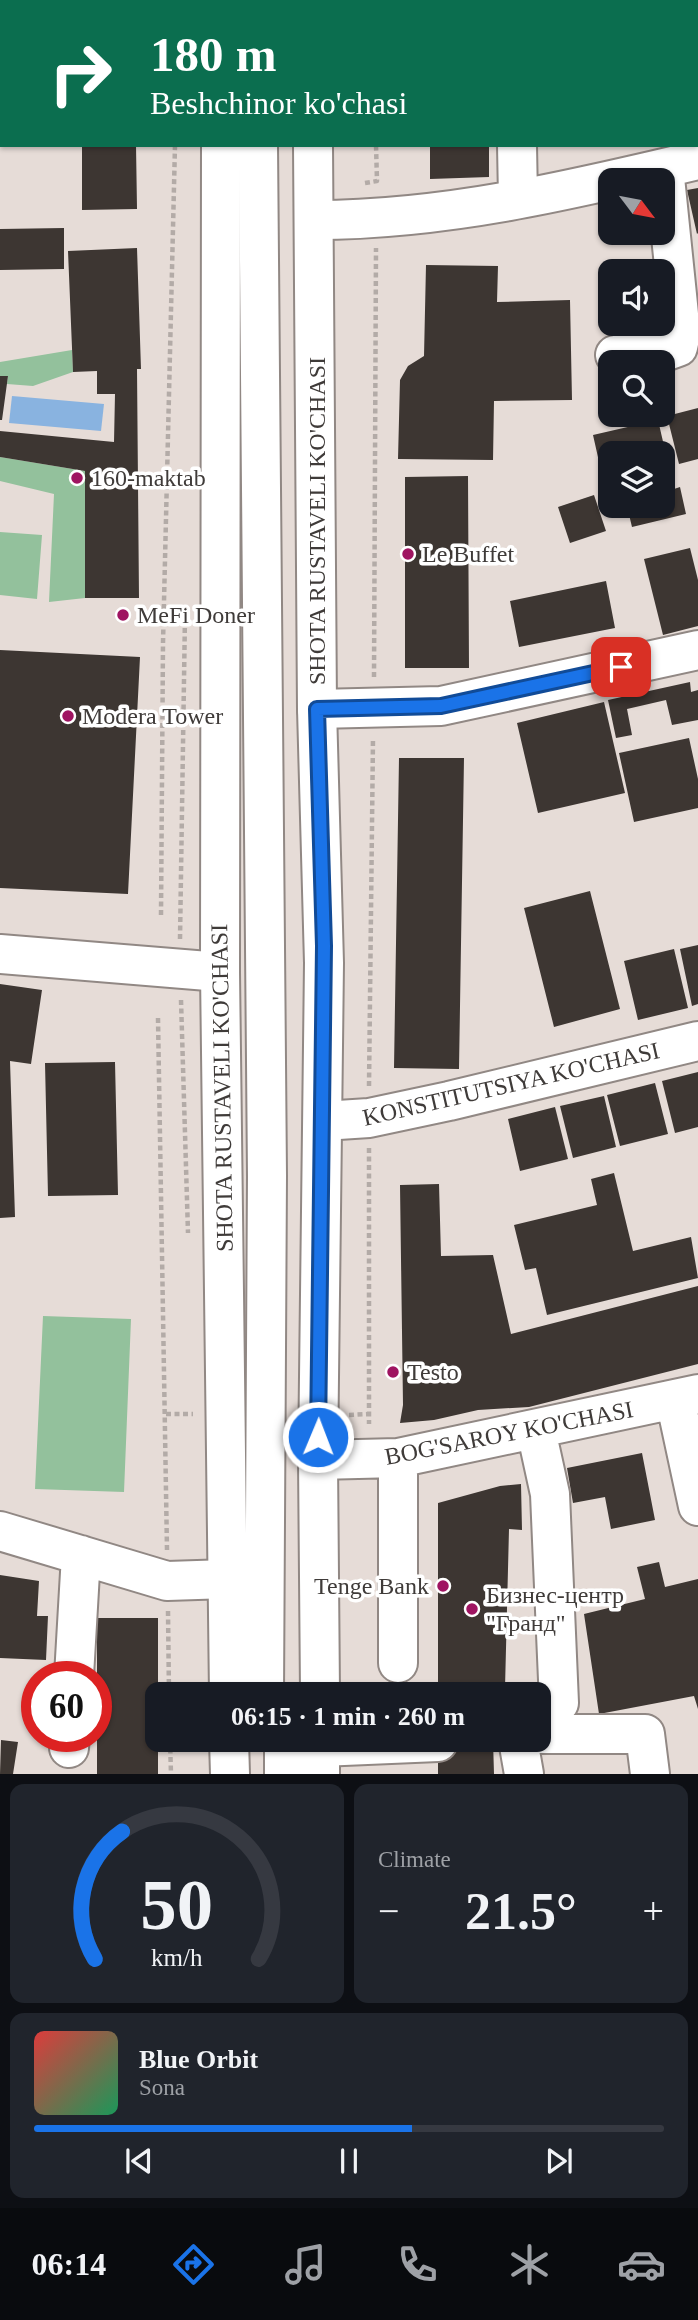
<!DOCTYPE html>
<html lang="en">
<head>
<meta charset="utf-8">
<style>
  body { margin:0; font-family:Georgia,serif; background:#20242c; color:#f1f3f6; height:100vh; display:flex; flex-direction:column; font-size:26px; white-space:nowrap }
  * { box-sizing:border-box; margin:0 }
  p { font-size:23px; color:#9ea1a6 }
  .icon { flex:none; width:38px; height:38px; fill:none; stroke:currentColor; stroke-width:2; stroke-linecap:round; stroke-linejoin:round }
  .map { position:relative; height:1774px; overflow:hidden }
  .panel { display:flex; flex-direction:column; gap:10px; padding:10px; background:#0d0f14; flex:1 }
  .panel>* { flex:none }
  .guide { position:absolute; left:0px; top:0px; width:698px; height:147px; box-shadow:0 2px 5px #0004; background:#0b6e4f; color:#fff; overflow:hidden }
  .needle { width:46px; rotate:122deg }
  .buttons { position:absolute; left:598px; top:168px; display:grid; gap:14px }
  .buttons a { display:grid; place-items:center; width:77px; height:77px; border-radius:14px; background:#171b24; box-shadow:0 2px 5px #0004; font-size:35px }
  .speed { position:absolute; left:21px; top:1661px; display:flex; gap:14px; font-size:35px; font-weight:700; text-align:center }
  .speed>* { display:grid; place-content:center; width:91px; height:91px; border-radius:50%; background:#171b24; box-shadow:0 2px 5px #0004; line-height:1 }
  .speed .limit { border:10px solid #d22; background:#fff; color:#111 }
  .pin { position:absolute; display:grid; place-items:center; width:60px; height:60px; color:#fff; margin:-30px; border-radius:14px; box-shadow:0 4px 10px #0006 }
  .me { position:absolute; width:77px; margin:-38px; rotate:1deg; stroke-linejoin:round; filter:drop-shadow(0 0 5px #0008) }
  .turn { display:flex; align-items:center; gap:24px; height:147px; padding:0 35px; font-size:32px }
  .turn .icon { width:91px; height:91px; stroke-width:2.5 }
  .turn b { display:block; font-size:49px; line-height:60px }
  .big { font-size:52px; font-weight:600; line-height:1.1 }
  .panel .card { flex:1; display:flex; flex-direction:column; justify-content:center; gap:10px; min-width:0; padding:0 24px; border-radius:14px; background:#20242c }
  .panel .dial { align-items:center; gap:0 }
  .dial svg { height:182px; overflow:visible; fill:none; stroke:#363941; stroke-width:7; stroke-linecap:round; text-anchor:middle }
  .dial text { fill:#f1f3f6; stroke:none }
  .song { display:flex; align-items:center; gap:21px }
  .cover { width:84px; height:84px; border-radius:10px; background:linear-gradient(135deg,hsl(0 70% 55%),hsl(150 70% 35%)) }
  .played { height:7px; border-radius:4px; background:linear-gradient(90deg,#1a73e8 60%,#363941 60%) }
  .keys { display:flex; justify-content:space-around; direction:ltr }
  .heat { display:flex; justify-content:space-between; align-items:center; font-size:38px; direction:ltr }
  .panel .tiles { flex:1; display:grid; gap:10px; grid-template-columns:1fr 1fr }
  .card:last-child { grid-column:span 2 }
  .trip { position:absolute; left:145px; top:1682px; width:406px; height:70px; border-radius:14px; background:#171b24; box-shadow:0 2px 5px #0004; font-weight:600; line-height:70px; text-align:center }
  .dock { display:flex; height:112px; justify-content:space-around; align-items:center; background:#090b0e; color:#9ea1a6 }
  .dock .icon { width:49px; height:49px }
  .dock .selected { color:#1a73e8 }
  .dock b { font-size:32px; color:#f1f3f6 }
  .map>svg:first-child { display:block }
  .green { fill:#93c19c }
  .water { fill:#89b3e0 }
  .building { fill:#3d3632 }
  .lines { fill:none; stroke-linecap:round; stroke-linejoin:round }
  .minor-casing { stroke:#918884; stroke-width:42 }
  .major-casing { stroke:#918884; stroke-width:42 }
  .path { stroke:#b3aba7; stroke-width:4.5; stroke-dasharray:5 3.5; stroke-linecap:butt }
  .minor { stroke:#fff; stroke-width:38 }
  .major { stroke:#fff; stroke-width:38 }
  .route-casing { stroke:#114b97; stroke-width:18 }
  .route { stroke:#1a73e8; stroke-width:12 }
  .poi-dot { fill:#9f1461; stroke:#fff; stroke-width:2.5 }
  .labels { text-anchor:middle; stroke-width:7; stroke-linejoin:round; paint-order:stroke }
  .poi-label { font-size:24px; fill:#3f3b39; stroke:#fff; text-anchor:start }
  .street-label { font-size:24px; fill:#3f3b39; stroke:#fff }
</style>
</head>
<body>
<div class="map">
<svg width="698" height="1774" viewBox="0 0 698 1774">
  <rect width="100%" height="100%" fill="#e6dcd7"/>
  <!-- green -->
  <path class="green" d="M72 350 73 372 33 386 7 384 8 376H0V362Z
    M0 457 85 471V598L49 602 54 494 0 481Z
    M0 532 42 535 37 599 0 595Z
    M43 1316 131 1319 124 1492 35 1489Z"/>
  <!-- water -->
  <path class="water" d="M12 396 104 404 101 431 9 423Z"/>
  <!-- building -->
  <path class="building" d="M82 145H136L137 209 82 210Z
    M430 145H489V177L430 179Z
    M698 188V233L697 234 687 190Z
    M64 228V269L0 270V229Z
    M137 248 141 369H137L139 598H85V471L0 457V431L114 442 115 394H97V371L73 372 68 251Z
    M426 265 498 266 497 302 570 300 572 400 494 401 493 460 398 459 400 380 408 366 424 356Z
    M0 376H8L2 420H0Z
    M698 408V459L679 464 667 416Z
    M658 420 674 489 680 487 686 514 632 527 627 506H663V453H611V473L602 475 593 435Z
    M468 476 469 668H405V477Z
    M594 495 606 531 570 543 558 507Z
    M690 548 698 580V626L663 635 644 559Z
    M606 581 615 628 519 647 510 601Z
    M0 650 140 657 128 894 0 888Z
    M690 682 691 692 698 690V720L672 725 666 700 627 709 632 735 616 738 608 700Z
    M604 702 625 793 538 813 517 723Z
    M689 738 698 779V808L634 822 619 753Z
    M399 758H464L459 1069 394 1068Z
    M590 891 620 1009 554 1027 524 908Z
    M698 945V1004L692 1006 680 949Z
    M674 949 688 1008 638 1020 624 961Z
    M0 984 42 990 31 1064 10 1061 15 1217 0 1218Z
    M115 1062 118 1195 48 1196 45 1063Z
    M698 1072V1127L675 1133 662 1081Z
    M655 1083 668 1134 620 1146 607 1095Z
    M604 1096 616 1147 573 1158 560 1106Z
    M555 1107 568 1159 520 1171 508 1119Z
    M614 1173 633 1251 691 1237 698 1278 547 1315 536 1268 525 1270 514 1225 597 1205 591 1179Z
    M439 1184 441 1256 493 1255 511 1334 698 1286V1364L529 1407 478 1410 434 1420 400 1423 403 1405 400 1185Z
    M642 1453 655 1520 611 1529 605 1497 573 1503 567 1468Z
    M521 1484 522 1530 509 1529 505 1688H493V1694H438V1503L500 1486Z
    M659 1562 665 1587 698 1579V1709L694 1696 599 1714 584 1614 645 1599 637 1567Z
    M0 1575 39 1581 37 1616H48L46 1660 0 1658Z
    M97 1618H158V1774H97Z
    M1 1740 18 1742 13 1774H0Z
    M438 1740H493L494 1774H438Z"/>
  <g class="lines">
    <!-- minor casing -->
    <g class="minor-casing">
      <path id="minor" d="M255 0V2
        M514 0V2
        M258 145 267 1176 264 1694
        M517 145 518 199
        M315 220C445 220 572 190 698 160
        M615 355 667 351 678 347 681 334 664 168
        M317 709 441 706 698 650
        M0 954 220 972
        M323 1121 369 1118 449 1101 698 1041
        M675 1399 698 1506
        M536 1430 550 1494 559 1703
        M318 1460 398 1458 698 1394
        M0 1531 167 1581 228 1579
        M398 1663V1458
        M74 1676 81 1555
        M539 1734H645L650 1774
        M284 1740V1774
        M518 1740 524 1774
        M320 1747 438 1742
        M69 1748 70 1736"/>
    </g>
    <!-- major casing -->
    <g class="major-casing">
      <path id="major" d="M220 0V2
        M309 0 310 2
        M221 145 220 972 229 1694
        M313 145 317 709 324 963 318 1460 320 1694
        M229 1740 230 1774
        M320 1740V1774"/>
    </g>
    <!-- path -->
    <path class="path" d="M174 0V2
      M371 0 372 2
      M365 183 377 181 376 145
      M374 677 376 248
      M161 915 163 643 175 145
      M180 939 185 615
      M181 1000 188 1233
      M158 1018 167 1550
      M369 1086 373 738
      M369 1148V1424
      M166 1414H193
      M349 1415 369 1414
      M168 1611 169 1694
      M170 1740 171 1774"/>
    <!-- minor -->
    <use href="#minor" class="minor"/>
    <!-- major -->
    <use href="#major" class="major"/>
  </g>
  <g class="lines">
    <!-- route casing -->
    <g class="route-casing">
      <path id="route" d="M318 1437 324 946 317 709 441 706 621 667"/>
    </g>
    <!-- route -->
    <use href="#route" class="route"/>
  </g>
  <!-- markers -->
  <g class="poi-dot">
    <circle cx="77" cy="478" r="7"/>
    <circle cx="408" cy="554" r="7"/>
    <circle cx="123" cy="615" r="7"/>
    <circle cx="68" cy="716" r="7"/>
    <circle cx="393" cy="1372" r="7"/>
    <circle cx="443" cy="1586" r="7"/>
    <circle cx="472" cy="1609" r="7"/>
  </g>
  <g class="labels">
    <!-- poi labels -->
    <g class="poi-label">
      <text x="91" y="486">160-maktab</text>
      <text x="422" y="562">Le Buffet</text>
      <text x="137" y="623">MeFi Doner</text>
      <text x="82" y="724">Modera Tower</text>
      <text x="407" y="1380">Testo</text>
      <text x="429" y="1594" text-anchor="end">Tenge Bank</text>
      <text x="486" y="1603">Бизнес-центр<tspan x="486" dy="28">"Гранд"</tspan></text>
    </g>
    <!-- street labels -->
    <g class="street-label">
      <text transform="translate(317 521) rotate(-90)" y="8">SHOTA RUSTAVELI KO'CHASI</text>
      <text transform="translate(511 1084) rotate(-13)" y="8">KONSTITUTSIYA KO'CHASI</text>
      <text transform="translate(222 1088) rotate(-91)" y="8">SHOTA RUSTAVELI KO'CHASI</text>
      <text transform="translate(509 1433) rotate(-11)" y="8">BOG'SAROY KO'CHASI</text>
    </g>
  </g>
</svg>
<div class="buttons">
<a><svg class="needle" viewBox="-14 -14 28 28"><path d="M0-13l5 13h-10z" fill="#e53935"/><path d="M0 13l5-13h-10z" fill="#9ea1a6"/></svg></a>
<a><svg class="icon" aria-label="sound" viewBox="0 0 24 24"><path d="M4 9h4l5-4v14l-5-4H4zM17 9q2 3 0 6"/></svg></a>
<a><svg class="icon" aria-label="search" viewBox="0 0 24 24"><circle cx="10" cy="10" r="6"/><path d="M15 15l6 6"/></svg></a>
<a><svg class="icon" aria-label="layers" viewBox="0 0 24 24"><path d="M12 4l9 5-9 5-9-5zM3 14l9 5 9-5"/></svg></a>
</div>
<div class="speed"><div class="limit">60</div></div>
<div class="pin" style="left:621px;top:667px;background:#d93025"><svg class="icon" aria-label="arrive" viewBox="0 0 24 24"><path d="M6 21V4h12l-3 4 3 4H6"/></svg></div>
<svg class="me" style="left:318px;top:1437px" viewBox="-20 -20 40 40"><circle r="17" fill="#1a73e8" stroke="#fff" stroke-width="3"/><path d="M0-11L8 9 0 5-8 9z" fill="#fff"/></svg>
<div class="trip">06:15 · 1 min · 260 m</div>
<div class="guide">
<div class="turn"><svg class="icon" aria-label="right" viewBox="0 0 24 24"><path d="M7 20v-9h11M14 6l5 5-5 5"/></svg><div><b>180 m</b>Beshchinor ko'chasi</div></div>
</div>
</div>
<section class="panel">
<div class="tiles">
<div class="card dial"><svg viewBox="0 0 100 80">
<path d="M14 69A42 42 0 1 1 86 69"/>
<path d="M14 69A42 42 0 0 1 26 13" stroke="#1a73e8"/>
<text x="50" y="56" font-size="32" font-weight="700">50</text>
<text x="50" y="72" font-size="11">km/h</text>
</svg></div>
<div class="card"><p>Climate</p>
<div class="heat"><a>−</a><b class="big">21.5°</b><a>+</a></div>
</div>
<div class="card">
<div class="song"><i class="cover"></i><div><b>Blue Orbit</b><p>Sona</p></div></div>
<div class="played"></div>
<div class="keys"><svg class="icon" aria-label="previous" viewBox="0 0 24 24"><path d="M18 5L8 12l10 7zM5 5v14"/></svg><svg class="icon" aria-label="pause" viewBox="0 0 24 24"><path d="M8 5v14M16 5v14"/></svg><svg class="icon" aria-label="next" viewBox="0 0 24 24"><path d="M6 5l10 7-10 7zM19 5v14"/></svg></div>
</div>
</div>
</section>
<nav class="dock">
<b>06:14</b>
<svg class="icon selected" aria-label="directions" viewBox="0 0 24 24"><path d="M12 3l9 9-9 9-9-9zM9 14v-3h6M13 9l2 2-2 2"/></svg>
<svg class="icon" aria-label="music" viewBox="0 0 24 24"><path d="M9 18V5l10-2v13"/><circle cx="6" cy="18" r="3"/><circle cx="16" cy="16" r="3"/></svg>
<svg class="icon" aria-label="phone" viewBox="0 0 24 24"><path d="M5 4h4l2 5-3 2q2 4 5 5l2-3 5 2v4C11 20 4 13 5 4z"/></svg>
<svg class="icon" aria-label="climate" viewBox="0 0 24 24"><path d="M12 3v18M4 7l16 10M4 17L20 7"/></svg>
<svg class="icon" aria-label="car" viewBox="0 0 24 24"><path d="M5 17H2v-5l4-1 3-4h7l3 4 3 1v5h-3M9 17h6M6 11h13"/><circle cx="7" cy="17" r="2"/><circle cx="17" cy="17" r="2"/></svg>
</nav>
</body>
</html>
